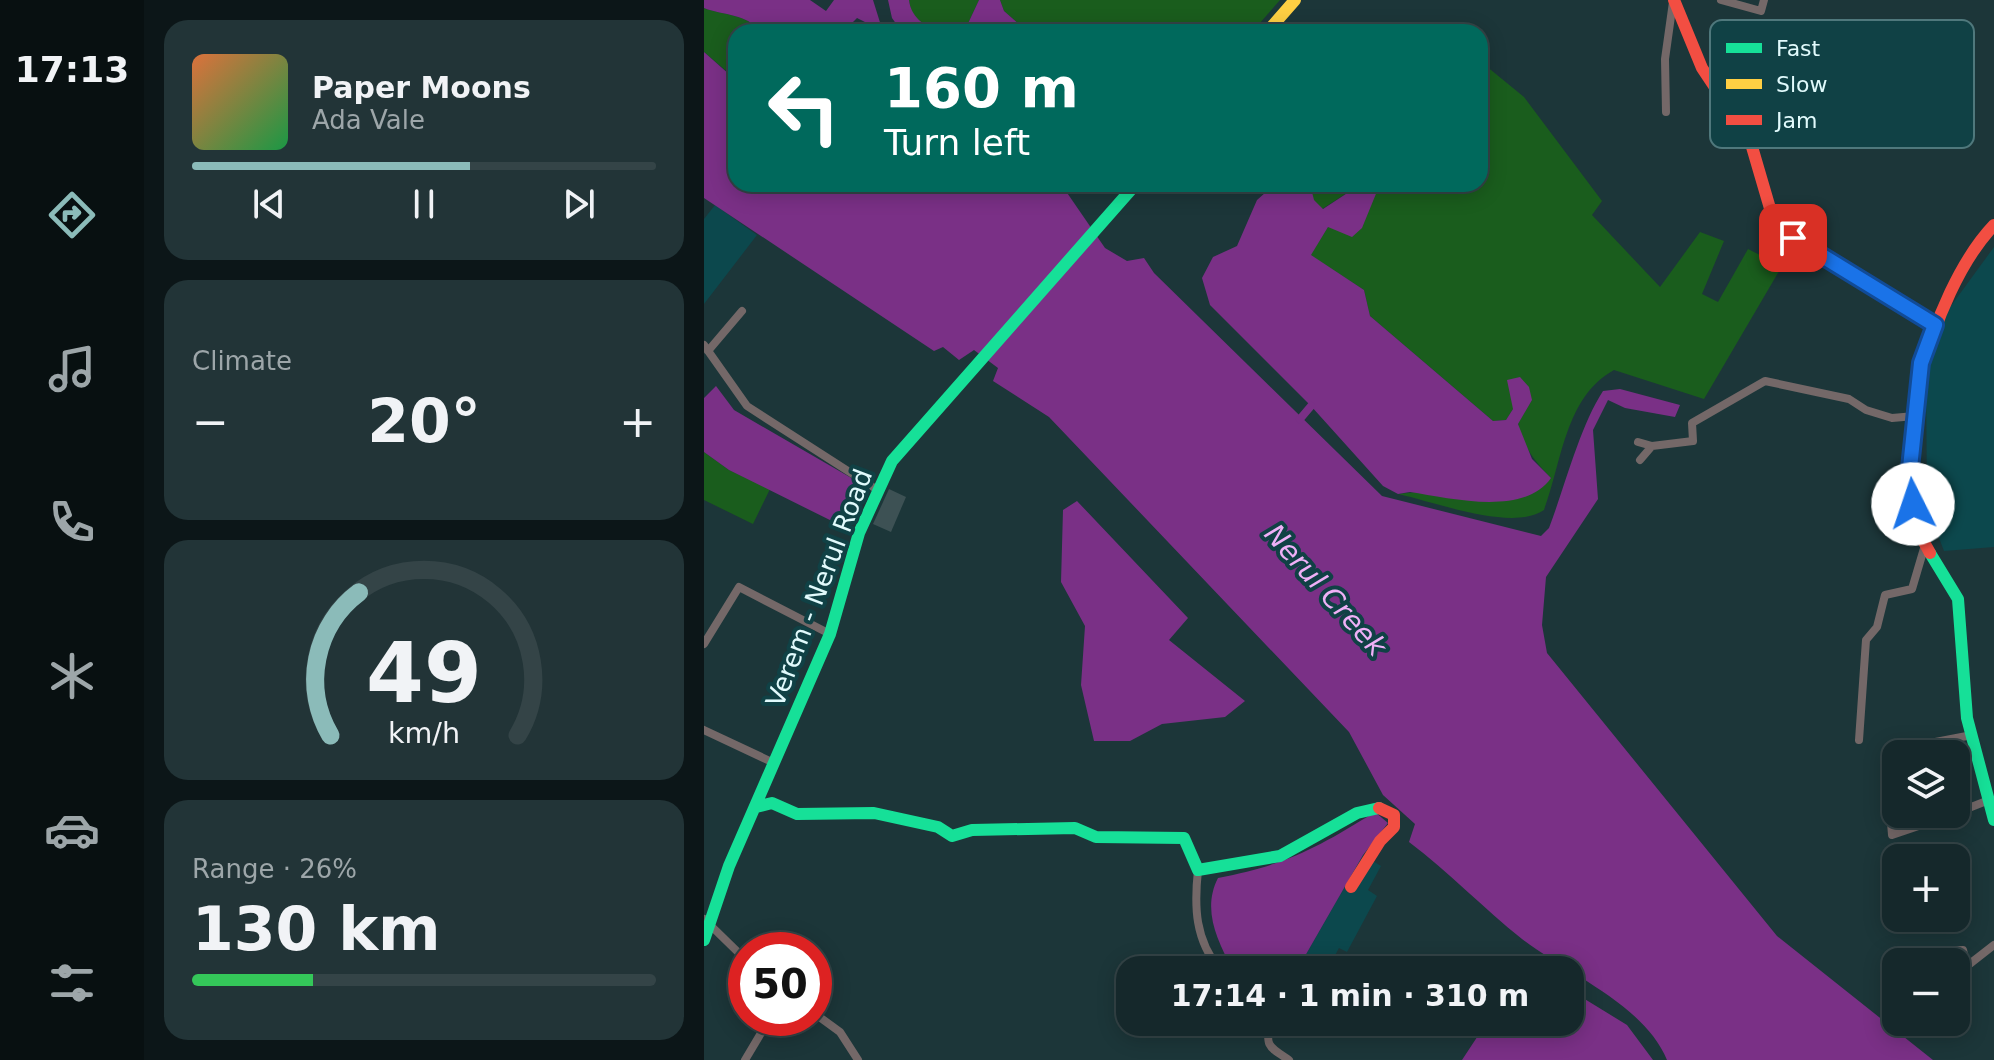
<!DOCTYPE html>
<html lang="en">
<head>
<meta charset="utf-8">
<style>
  body { margin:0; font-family:"DejaVu Sans",sans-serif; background:#223437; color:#f1f3f6; height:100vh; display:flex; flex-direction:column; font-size:30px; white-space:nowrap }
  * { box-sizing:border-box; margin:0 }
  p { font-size:26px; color:#9da6a9 }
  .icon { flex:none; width:44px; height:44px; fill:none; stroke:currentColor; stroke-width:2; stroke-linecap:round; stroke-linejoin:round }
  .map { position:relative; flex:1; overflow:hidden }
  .details { display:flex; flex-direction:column; gap:20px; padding:20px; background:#0c1618; width:560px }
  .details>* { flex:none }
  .top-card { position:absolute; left:24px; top:24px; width:760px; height:168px; border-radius:24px; box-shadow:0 4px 20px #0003,0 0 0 2px #344447; background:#00695c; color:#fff; overflow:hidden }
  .controls { position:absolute; left:1178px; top:740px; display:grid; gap:16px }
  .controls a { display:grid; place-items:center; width:88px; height:88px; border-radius:16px; background:#15282b; box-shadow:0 4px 20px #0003,0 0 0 2px #344447; font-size:40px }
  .speed { position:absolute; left:24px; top:932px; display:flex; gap:16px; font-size:40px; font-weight:700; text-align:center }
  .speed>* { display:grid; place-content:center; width:104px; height:104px; border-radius:50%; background:#15282b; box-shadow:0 4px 20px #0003,0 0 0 2px #344447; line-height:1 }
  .speed .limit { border:12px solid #d22; background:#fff; color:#111 }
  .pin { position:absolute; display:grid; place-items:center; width:68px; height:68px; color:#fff; margin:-34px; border-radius:16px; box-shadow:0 4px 12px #0006 }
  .me { position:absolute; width:88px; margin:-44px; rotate:356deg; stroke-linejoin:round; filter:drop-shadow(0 0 6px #0008) }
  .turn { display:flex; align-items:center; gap:28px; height:168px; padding:0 24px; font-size:36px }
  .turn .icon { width:104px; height:104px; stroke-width:2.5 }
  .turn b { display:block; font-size:56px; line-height:68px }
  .big { font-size:60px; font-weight:700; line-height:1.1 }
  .details .card { flex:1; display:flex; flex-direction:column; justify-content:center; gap:12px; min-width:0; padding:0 28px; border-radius:24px; background:#223437 }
  .details .dial { align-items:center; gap:0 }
  .dial svg { height:208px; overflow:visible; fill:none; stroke:#344447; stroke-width:7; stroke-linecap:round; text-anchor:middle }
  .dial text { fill:#f1f3f6; stroke:none }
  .song { display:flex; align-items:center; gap:24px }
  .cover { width:96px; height:96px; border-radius:12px; background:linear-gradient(135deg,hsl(20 70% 55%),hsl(140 70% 35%)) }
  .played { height:8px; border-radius:4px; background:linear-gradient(90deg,#8bbbb9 60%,#344447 60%) }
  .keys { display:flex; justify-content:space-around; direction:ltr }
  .heat { display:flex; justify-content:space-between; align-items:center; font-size:44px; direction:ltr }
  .charge { height:12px; border-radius:6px; background:linear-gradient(90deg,#34c759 26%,#344447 0) }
  .trip { position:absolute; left:412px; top:956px; width:468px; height:80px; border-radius:24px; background:#15282b; box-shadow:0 4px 20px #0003,0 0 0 2px #344447; font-weight:700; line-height:80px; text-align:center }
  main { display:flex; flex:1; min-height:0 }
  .tabs { display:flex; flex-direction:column; width:144px; justify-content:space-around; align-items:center; background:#081011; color:#9da6a9 }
  .tabs .icon { width:56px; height:56px }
  .tabs .current { color:#8bbbb9 }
  .tabs b { font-size:36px; color:#f1f3f6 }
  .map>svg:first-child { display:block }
  .built { fill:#0c484d }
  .green { fill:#1a5d1d }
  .water { fill:#7a3086 }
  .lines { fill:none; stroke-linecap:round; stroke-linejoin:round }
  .canal { stroke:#7a3086; stroke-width:8 }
  .building { fill:#3d5154 }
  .street { stroke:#746868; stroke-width:8 }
  .fast { stroke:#16e098; stroke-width:12 }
  .slow { stroke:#ffcf43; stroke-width:12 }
  .jam { stroke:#f24e42; stroke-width:12 }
  .route-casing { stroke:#114b97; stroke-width:20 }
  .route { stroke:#1a73e8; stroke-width:14 }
  .labels { text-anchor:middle; stroke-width:8; stroke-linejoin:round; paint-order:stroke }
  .street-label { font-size:26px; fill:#e1fafc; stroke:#104145 }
  .water-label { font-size:28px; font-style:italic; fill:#efb0f7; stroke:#104145 }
  .key { fill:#104145; stroke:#4f787c; stroke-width:2 }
  .key-label { font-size:22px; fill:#e1fafc }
</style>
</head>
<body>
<main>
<nav class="tabs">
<b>17:13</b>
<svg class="icon current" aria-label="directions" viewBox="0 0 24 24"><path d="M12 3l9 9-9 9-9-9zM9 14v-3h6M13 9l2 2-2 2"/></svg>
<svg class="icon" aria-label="music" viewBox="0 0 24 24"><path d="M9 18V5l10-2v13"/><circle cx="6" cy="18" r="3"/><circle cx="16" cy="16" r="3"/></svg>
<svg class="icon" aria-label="phone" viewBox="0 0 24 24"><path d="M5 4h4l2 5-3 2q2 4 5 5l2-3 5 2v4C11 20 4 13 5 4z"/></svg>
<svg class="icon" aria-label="climate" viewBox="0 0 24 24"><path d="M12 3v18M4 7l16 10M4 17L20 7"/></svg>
<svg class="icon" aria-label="car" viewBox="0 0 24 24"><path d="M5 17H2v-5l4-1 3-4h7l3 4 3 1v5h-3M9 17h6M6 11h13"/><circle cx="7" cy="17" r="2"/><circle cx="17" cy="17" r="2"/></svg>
<svg class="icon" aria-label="filters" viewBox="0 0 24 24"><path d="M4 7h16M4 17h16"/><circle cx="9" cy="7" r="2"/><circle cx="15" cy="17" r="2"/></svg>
</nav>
<section class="details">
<div class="card">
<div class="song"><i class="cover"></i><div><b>Paper Moons</b><p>Ada Vale</p></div></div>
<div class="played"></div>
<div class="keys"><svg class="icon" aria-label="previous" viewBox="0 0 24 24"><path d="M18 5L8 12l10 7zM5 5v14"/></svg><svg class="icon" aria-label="pause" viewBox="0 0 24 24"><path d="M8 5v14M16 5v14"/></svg><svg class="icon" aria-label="next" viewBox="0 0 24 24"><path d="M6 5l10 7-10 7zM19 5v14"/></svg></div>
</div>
<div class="card"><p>Climate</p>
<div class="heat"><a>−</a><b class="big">20°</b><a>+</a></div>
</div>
<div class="card dial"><svg viewBox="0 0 100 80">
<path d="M14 69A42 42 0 1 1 86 69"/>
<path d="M14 69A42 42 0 0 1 25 14" stroke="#8bbbb9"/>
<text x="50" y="56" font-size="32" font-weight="700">49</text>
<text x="50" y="72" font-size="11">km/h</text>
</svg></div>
<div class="card"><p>Range · 26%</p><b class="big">130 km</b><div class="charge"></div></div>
</section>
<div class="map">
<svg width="1290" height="1060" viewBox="0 0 1290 1060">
  <rect width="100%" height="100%" fill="#1c3639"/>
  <!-- built -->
  <path class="built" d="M11 205 53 235 0 304V219Z
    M1290 247V547L1240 551 1223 506 1222 370 1244 310Z
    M659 855 677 866 664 890 673 896 643 952 635 948 623 970H593Z"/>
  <!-- green -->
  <path class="green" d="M205 0H275L260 32C236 32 208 29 205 0Z
    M296 0H576L548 32H324L300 11Z
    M0 8C20 16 43 13 56 32H32V75H27L0 52Z
    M776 61 820 97 898 201 888 215 956 287 996 232 1020 241 998 294 1014 302 1044 249 1078 266 1000 399 910 370C861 397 858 462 840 510 809 532 731 502 694 494L847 478C830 461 819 446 814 423L828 400 809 409 802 420 789 421 666 316 660 290 606 255 624 227 676 184H776Z
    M606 184H657L618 209 609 200Z
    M0 452 25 470 66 489 49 524 0 500Z"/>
  <!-- water -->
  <path class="water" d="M0 0H106L122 11 130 0H169L179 32H166L163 23 153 18 139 32 97 29 56 32C43 13 20 16 0 8Z
    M184 0H205C207 17 219 24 233 32H198L188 18Z
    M275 0H296L300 11 324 32H260Z
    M0 52 26 75H32V184H357L401 248 423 261 440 258 450 273 678 496 837 536 845 528C861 486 876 426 899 391L916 389 976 405 971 417 921 408 904 400 889 430 894 499 842 577 838 625 843 653 1073 936 1229 1060H963C940 1004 863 974 818 939 779 908 745 872 705 842L711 824 679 795 645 732 345 417 289 381 294 368 270 350 255 360 239 347 230 351 0 198Z
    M571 184H606L610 200 619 209 657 184H676L658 228 648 237 624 227 607 255 660 290 666 316 789 421 802 420 809 409 803 380 816 377 825 387 828 400 814 424 828 459 847 478C820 517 746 498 706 492L694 494 679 486 607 406 506 305 498 278 509 257 533 246 553 200Z
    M12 386 30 410 156 483 140 527 25 470 0 452V398Z
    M373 501 484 618 465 640 541 701 521 717 458 724 426 741H390L377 685 381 626 357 582 359 510Z
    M671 812 684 823 659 855 593 970 528 968C513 940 498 909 514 878 582 865 613 848 671 812Z
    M866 990 923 1025 949 1060H758L783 1022H866Z"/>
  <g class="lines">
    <!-- canal -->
    <path class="canal" d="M596 419 607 406"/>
  </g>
  <!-- building -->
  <path class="building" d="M185 489 202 497 187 532 169 524Z"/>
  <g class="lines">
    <!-- street -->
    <path class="street" d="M1017 0 1057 11 1060 0
      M962 112 961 59 969 2
      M0 345 43 406 172 489
      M4 351 38 311
      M934 442 948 446
      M936 460 948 446 989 441 988 423 1061 381 1145 399 1162 410 1188 418 1211 416
      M0 644 35 587 126 634
      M0 730 70 763
      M1155 740 1162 640 1173 627 1181 595 1208 589 1221 545
      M1216 754 1221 744 1268 735
      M1192 771 1183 772 1188 835 1250 814
      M1252 813 1285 800
      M494 870C490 907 491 940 516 970
      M0 919 42 960
      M1219 952 1259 950 1263 966 1290 945
      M110 1013 136 1032 154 1060
      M565 1022C562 1047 564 1046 585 1060
      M41 1060 66 1018"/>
    <!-- fast -->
    <path class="fast" d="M1226 553 1254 599 1263 718 1290 820
      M52 807 68 803 93 814 170 813 234 827 248 836 268 830 371 828 392 837 480 838 494 870 576 856 653 813 675 808
      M0 940 25 866 126 634 155 533 188 461 432 184"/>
    <!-- slow -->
    <path class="slow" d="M563 32 591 0"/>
    <!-- jam -->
    <path class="jam" d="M970 0 998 68 1046 140 1070 222 1089 238 1231 325
      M1226 553C1175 470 1227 291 1290 225
      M647 887 676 841 690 827V815L675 808"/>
  </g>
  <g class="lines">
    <!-- route casing -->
    <g class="route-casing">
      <path id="route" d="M1089 238 1231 325 1217 363 1204 487 1209 504"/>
    </g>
    <!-- route -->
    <use href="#route" class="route"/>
  </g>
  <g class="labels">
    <!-- street labels -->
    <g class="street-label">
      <text transform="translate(115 588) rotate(-69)" y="9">Verem - Nerul Road</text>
    </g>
    <!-- water labels -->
    <g class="water-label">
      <text transform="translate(622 590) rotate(48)" y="10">Nerul Creek</text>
    </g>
  </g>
  <!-- legend -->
  <rect x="1006" y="20" width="264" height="128" rx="12" class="key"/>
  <rect x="1022" y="43" width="36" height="10" fill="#16e098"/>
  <rect x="1022" y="79" width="36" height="10" fill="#ffcf43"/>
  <rect x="1022" y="115" width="36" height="10" fill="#f24e42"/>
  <g class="key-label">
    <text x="1072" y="56">Fast</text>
    <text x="1072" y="92">Slow</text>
    <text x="1072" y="128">Jam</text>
  </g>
</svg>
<div class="controls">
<a><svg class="icon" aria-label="layers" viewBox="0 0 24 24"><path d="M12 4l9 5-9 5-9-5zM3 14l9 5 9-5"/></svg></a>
<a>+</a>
<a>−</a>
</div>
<div class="speed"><div class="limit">50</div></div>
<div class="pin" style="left:1089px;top:238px;background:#d93025"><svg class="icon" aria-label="arrive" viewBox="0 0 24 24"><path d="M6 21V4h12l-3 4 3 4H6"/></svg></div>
<svg class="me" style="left:1209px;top:504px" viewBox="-20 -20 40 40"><circle r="19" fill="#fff"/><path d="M0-13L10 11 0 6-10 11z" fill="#1a73e8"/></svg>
<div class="trip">17:14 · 1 min · 310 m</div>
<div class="top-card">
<div class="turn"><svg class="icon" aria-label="left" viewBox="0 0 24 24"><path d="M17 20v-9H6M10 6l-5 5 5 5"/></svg><div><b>160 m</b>Turn left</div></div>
</div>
</div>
</main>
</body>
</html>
